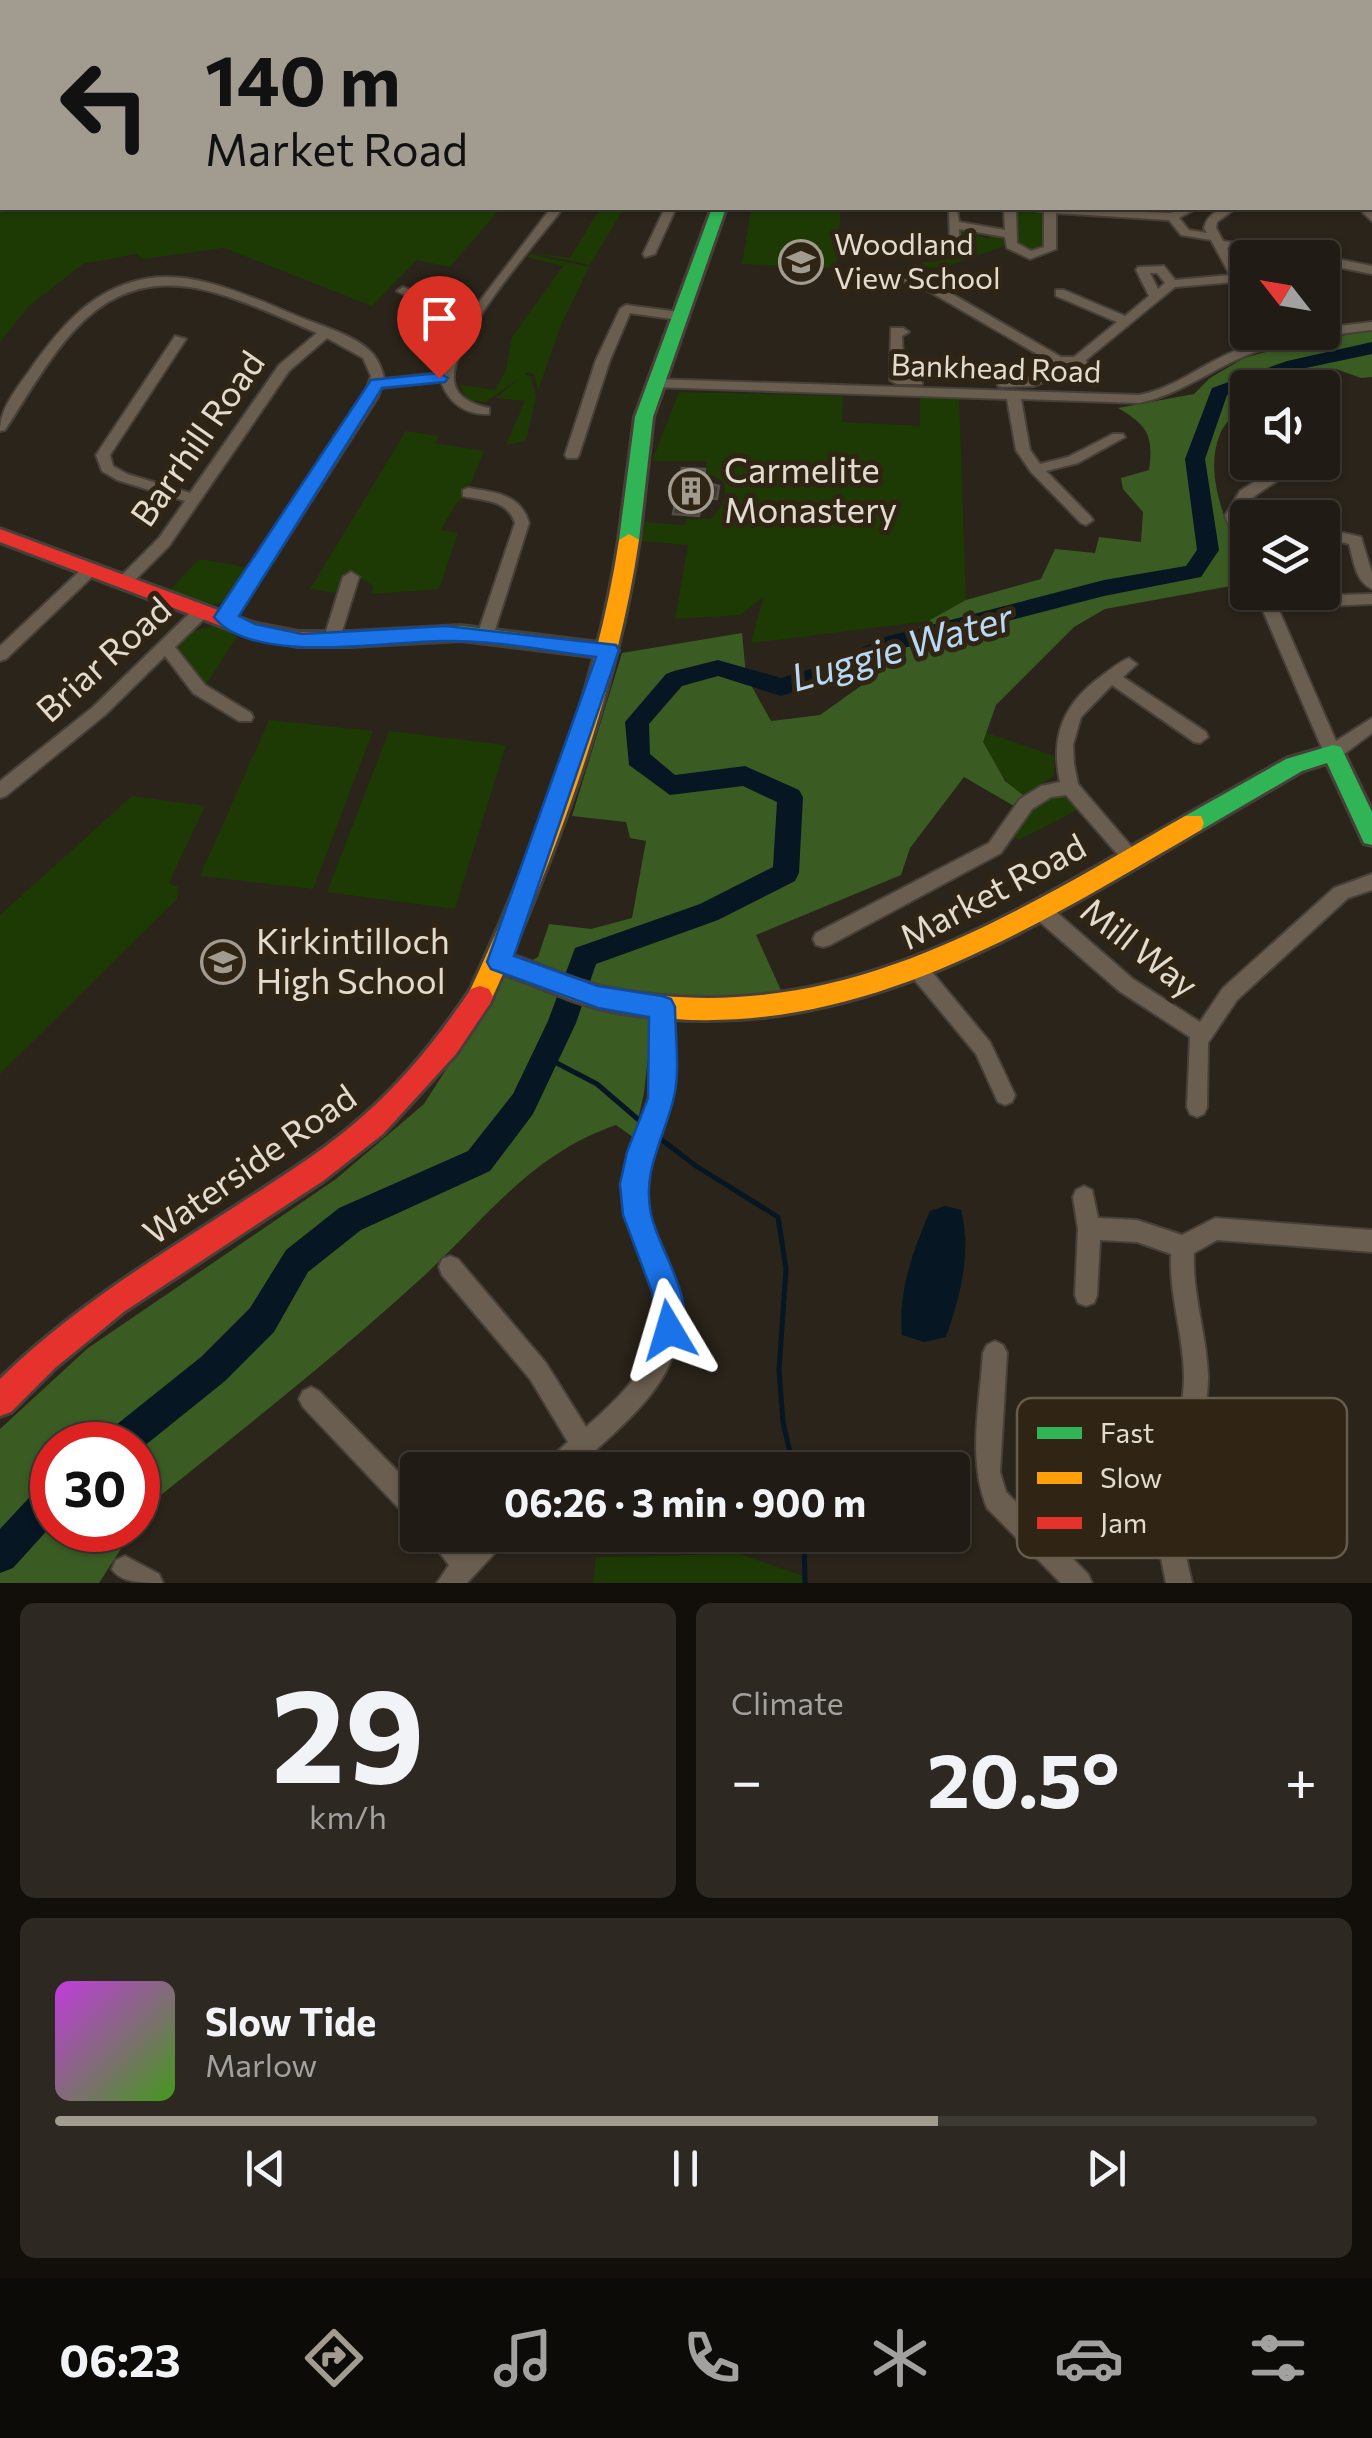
<!DOCTYPE html>
<html lang="en">
<head>
<meta charset="utf-8">
<style>
  body { margin:0; font-family:Commissioner,sans-serif; background:#2d2822; color:#f1f3f6; height:100vh; display:flex; flex-direction:column; font-size:38px; white-space:nowrap }
  * { box-sizing:border-box; margin:0 }
  p { font-size:32px; color:#a2a1a0 }
  .icon { flex:none; width:55px; height:55px; fill:none; stroke:currentColor; stroke-width:2; stroke-linecap:round; stroke-linejoin:round }
  .map { position:relative; height:1583px; overflow:hidden }
  .details { display:flex; flex-direction:column; gap:20px; padding:20px; background:#120f0b; flex:1 }
  .details>* { flex:none }
  .banner { position:absolute; left:0px; top:0px; width:1372px; height:210px; box-shadow:0 2px 8px #0004,0 0 0 2px #3d3934; background:#a29b90; color:#111; overflow:hidden }
  .needle { width:65px; rotate:301deg }
  .tools { position:absolute; left:1230px; top:240px; display:grid; gap:20px }
  .tools a { display:grid; place-items:center; width:110px; height:110px; border-radius:10px; background:#201b14; box-shadow:0 2px 8px #0004,0 0 0 2px #3d3934; font-size:50px }
  .speed { position:absolute; left:30px; top:1422px; display:flex; gap:20px; font-size:50px; font-weight:700; text-align:center }
  .speed>* { display:grid; place-content:center; width:130px; height:130px; border-radius:50%; background:#201b14; box-shadow:0 2px 8px #0004,0 0 0 2px #3d3934; line-height:1 }
  .speed .limit { border:15px solid #d22; background:#fff; color:#111 }
  .pin { position:absolute; display:grid; place-items:center; width:85px; height:85px; color:#fff; margin:-102px -42px; border-radius:50% 50% 50% 0; rotate:-45deg; box-shadow:0 0 10px #0007 }
  .pin .icon { rotate:45deg }
  .me { position:absolute; width:110px; margin:-55px; rotate:353deg; stroke-linejoin:round; filter:drop-shadow(0 0 8px #0008) }
  .turn { display:flex; align-items:center; gap:35px; height:210px; padding:0 40px; font-size:45px }
  .turn .icon { width:130px; height:130px; stroke-width:2.5 }
  .turn b { display:block; font-size:70px; line-height:85px }
  .big { font-size:75px; font-weight:700; line-height:1.1 }
  .details .card { flex:1; display:flex; flex-direction:column; justify-content:center; gap:15px; min-width:0; padding:0 35px; border-radius:15px; background:#2d2822 }
  .details .dial { align-items:center; gap:0 }
  .dial b { font-size:130px; line-height:1 }
  .song { display:flex; align-items:center; gap:30px }
  .cover { width:120px; height:120px; border-radius:15px; background:linear-gradient(135deg,hsl(290 70% 55%),hsl(100 70% 35%)) }
  .played { height:10px; border-radius:5px; background:linear-gradient(90deg,#a29b90 70%,#3d3934 70%) }
  .keys { display:flex; justify-content:space-around; direction:ltr }
  .heat { display:flex; justify-content:space-between; align-items:center; font-size:55px; direction:ltr }
  .details .tiles { flex:1; display:grid; gap:20px; grid-template-columns:1fr 1fr }
  .card:last-child { grid-column:span 2 }
  .trip { position:absolute; left:400px; top:1452px; width:570px; height:100px; border-radius:10px; background:#201b14; box-shadow:0 2px 8px #0004,0 0 0 2px #3d3934; font-weight:700; line-height:100px; text-align:center }
  .dock { display:flex; height:160px; justify-content:space-around; align-items:center; background:#0d0b08; color:#a2a1a0 }
  .dock .icon { width:70px; height:70px }
  .dock .on { color:#a29b90 }
  .dock b { font-size:45px; color:#f1f3f6 }
  .map>svg:first-child { display:block }
  .green { fill:#1d3a04 }
  .forest { fill:#3a5c23 }
  .water { fill:#061623 }
  .lines { fill:none; stroke-linecap:round; stroke-linejoin:round }
  .stream { stroke:#061623; stroke-width:5 }
  .river { fill:#061623; fill-rule:evenodd }
  .building { fill:#403a2e; stroke:#544d45; stroke-width:2.5 }
  .street-casing { stroke:#464039; stroke-width:4 }
  .fast-casing { stroke:#464039; stroke-width:6 }
  .slow-casing { stroke:#464039; stroke-width:6 }
  .jam-casing { stroke:#464039; stroke-width:6 }
  .street { fill:#6a5e50; fill-rule:evenodd }
  .fast { fill:#30b455; fill-rule:evenodd }
  .slow { fill:#ff9f0a; fill-rule:evenodd }
  .jam { fill:#e5322d; fill-rule:evenodd }
  .route { fill:#1a73e8; stroke:#114b97; stroke-width:2.5 }
  .labels { text-anchor:middle; stroke-width:10; stroke-linejoin:round; paint-order:stroke }
  .far-poi-label { font-size:30px; fill:#e2dbd0; stroke:#302514; text-anchor:start }
  .far-street-label { font-size:30px; fill:#e2dbd0; stroke:#302514 }
  .street-label { font-size:35px; fill:#e2dbd0; stroke:#302514 }
  .poi-label { font-size:35px; fill:#e2dbd0; stroke:#302514; text-anchor:start }
  .water-label { font-size:38px; font-style:italic; fill:#b7d9f6; stroke:#302514 }
  .key { fill:#302514; stroke:#655c4c; stroke-width:2.5 }
  .key-label { font-size:28px; fill:#e2dbd0 }
</style>
</head>
<body>
<div class="map">
<svg width="1372" height="1583" viewBox="0 0 1372 1583">
  <rect width="100%" height="100%" fill="#2a241a"/>
  <!-- green -->
  <path class="green" d="M0 121 2 208H501L450 267 417 260 372 306 224 248 144 259 136 254 83 264 29 306 0 342Z
    M600 208H624L590 265 530 252 570 258Z
    M751 208H841L836 268 742 264Z
    M1028 208 1046 217 1047 245 1039 253 1016 249 1014 214Z
    M963 229 988 239 991 236 1003 239 1004 246 948 266 918 269 921 262H934L957 254Z
    M529 254 589 267 562 323 538 390 534 374 528 372 486 402 467 400 460 385 495 390 506 370 511 339 563 266 527 257Z
    M524 374 531 376 536 397 526 441 506 445 525 401 496 398Z
    M679 392 843 396 842 422 920 426V396L959 398 966 600 929 621 751 643 763 597 741 615 675 619 688 545 642 541 644 522 685 525 686 519H710C722 508 728 498 723 481L707 473 706 461H652Z
    M406 431 438 436 436 443 484 451 466 495 455 505 441 530 458 533 439 589 372 594 373 586 359 577 344 576 336 593 310 589Z
    M199 559 251 568C222 614 218 609 169 591Z
    M215 626 238 635 206 685 177 646 193 631Z
    M269 720 373 731 313 889 200 876Z
    M389 731 506 745 455 909 327 892Z
    M985 732 1054 756V776L1023 795C1003 780 993 765 983 742Z
    M132 796 205 806 169 883 178 887 177 899 0 1074V915Z
    M1046 797H1064L1079 809 1019 840 1013 836 1030 808Z
    M740 1554 806 1577 805 1583H593L596 1557Z"/>
  <!-- forest -->
  <path class="forest" d="M1372 331V377L1361 378 1336 369 1303 387 1248 388C1247 409 1228 415 1220 434 1202 478 1230 531 1247 571V583L1105 609 1074 627 996 705 983 742 1005 781 1023 795 1014 806 964 777 910 848 901 875 756 935 785 999H690L655 994 644 1093 634 1138 616 1125C532 1154 489 1215 426 1274 339 1354 244 1428 151 1503L138 1524V1445H52V1530H133L99 1583H0V1429L88 1348 336 1179 424 1104 506 975 538 957 549 924 591 929 632 918 646 841 630 838 626 822 572 816 622 653 742 633 746 676 771 721 820 715 879 673 921 625 966 600 1041 579 1055 549 1095 553 1099 537 1141 542 1143 512 1123 489 1121 478 1149 470C1154 435 1147 425 1118 408L1194 394 1210 378 1244 358 1302 342Z"/>
  <!-- water -->
  <path class="water" d="M945 1206 961 1210C972 1253 960 1296 946 1337L924 1342 902 1335C898 1290 913 1251 930 1211Z"/>
  <g class="lines">
    <!-- stream -->
    <path class="stream" d="M547 1058 597 1084 647 1127
      M658 1137 696 1166 778 1217 786 1269 779 1370 783 1422 794 1470
      M804 1535 805 1583"/>
    <!-- river -->
    <path class="river" d="M1372 342V354L1301 369 1227 395 1205 459 1219 550 1201 577 1104 596 892 651 846 675 781 696 718 676 682 686 649 724 650 754 675 775 745 766 799 790 803 797 799 873 795 881 718 920 596 964 576 1023 533 1114 490 1171 361 1230 308 1272 274 1332 225 1381 138 1451V1445H101L106 1433 201 1357 250 1308 286 1250 339 1208 468 1151 513 1094 548 1021 575 948 700 904 773 867 777 802 743 786 670 795 629 765 625 722 666 674 674 671 718 660 781 678 830 663 885 637 1104 580 1186 566 1197 550 1185 459 1212 388 1287 361Z
      M52 1482V1525L13 1568 0 1573V1529L39 1487Z"/>
  </g>
  <!-- building -->
  <path class="building" d="M682 468 705 469 704 482 719 486 717 499 707 498 706 504H701L699 516 673 514Z"/>
  <g class="lines">
    <!-- street casing -->
    <g class="street-casing">
      <path id="street" d="M70 0H84L85 1 74 2Z
        M192 0H204L206 2H195Z
        M2 14V20L0 21V15Z
        M2 50V57L0 58V51Z
        M0 96H2V102H0Z
        M1370 199H1372V221L1363 213 1365 208H1370Z
        M551 208H563C537 242 449 340 454 381 456 398 474 405 489 408V414C466 415 448 403 441 381L381 388 378 397 238 615 224 623 216 617 226 607 364 397 371 376 363 358 327 338 289 371 169 546 129 586 124 587 116 582 119 578 159 538 185 501 117 480 102 471 96 455 175 336 186 339 110 455 113 466 127 474 190 493 279 365 317 333C284 319 251 303 216 293 100 259 59 347 5 430L0 431C0 406 20 385 34 364 60 328 88 295 132 282 188 264 252 298 302 318 324 327 354 335 371 352 378 359 383 371 384 379L441 373 454 340 469 316 429 307 397 291 403 287 437 301 473 310Z
        M665 208H676L655 254 645 257 643 254Z
        M949 208H957L959 222 1005 230 1004 211 1007 208H1019L1016 212 1017 243 1031 251 1044 247V212L1034 210 1033 208 1170 213 1184 208H1197L1179 218 1189 230 1207 233 1204 228C1208 212 1221 208 1236 208L1217 222 1216 228 1223 241 1318 258H1286L1227 248 1248 284V300L1244 299 1234 282 1175 287 1086 360 1091 373 1072 382 1057 377 1034 386 1003 387 998 386V380L1032 378 1049 371V361L913 282 891 281V275H919L1061 357H1074L1117 322 1056 296V290H1064L1125 316 1149 296 1136 270 1138 267 1164 266 1175 280 1230 275 1211 240 1181 235 1169 220 1056 213V249L1030 259 1007 248 1005 237 959 229 960 243 950 246ZM1150 273H1157L1165 283 1158 289ZM1067 363 1075 365 1077 371 1071 374 1062 371V364Z
        M1322 256 1372 266V274L1322 264V258H1318Z
        M626 305 679 312 685 316 679 320 630 313 610 360 579 455 577 458H567L565 455 596 360 620 309Z
        M1372 322V330C1327 335 1282 340 1240 358 1205 374 1177 395 1139 403L1021 399 1030 450 1040 464 1068 457 1113 434H1123L1125 437 1078 463 1046 471 1091 517 1093 520 1086 525 1081 523 1031 472 1016 450 1007 399 654 387 647 383 654 379 1139 395C1166 390 1186 376 1210 363 1245 344 1283 332 1322 332V328Z
        M891 328H903L909 332 902 336 904 376 922 378V384H897L890 380Z
        M1328 371 1335 375 1319 388H1304Z
        M1278 462H1292C1284 486 1251 488 1239 516L1248 535V558L1243 557 1225 516 1240 491 1276 468Z
        M468 488C494 492 521 494 529 523L493 636 485 642 477 636 515 523C507 499 484 501 463 496V490Z
        M1322 528 1361 537 1372 573V589C1355 581 1354 561 1349 544L1322 538Z
        M90 565 95 566 98 570 95 574 6 659 0 661V646L85 566Z
        M351 572 359 577 339 641 337 645H325L323 641 343 577Z
        M1255 592H1271L1336 741 1372 718V733L1339 758 1333 760 1324 753Z
        M1278 592H1297L1302 596 1372 594V604L1299 607Z
        M202 605 210 611 208 615 175 647 205 685 251 713 253 717 251 721H239L193 693 165 656 105 715 6 796 0 798V781L93 707 196 607Z
        M1129 658 1137 664 1123 677 1206 732 1208 737 1200 743 1194 742 1112 685 1081 717 1073 745 1074 764 1078 784 1137 853 1140 858 1137 863H1125L1066 795 1051 797 1032 809 1001 853 830 945 823 947 816 945 813 939 816 933 989 843 1020 799 1041 786 1060 782C1051 740 1061 708 1095 681 1106 673 1117 663 1129 658Z
        M1372 874V890L1348 898 1237 1000 1208 1043 1207 1107 1204 1114 1197 1117 1190 1114 1187 1107 1190 1037 1119 991 1033 916 1031 910 1033 904 1040 902 1047 904 1133 979 1200 1022 1223 988 1334 888Z
        M920 964 927 966 990 1042 1015 1095 1012 1102 1005 1105 998 1102 976 1054 913 978 910 972 913 966Z
        M662 998 669 1001 672 1007C671 1039 677 1075 670 1106 663 1134 645 1157 645 1186 645 1221 666 1249 675 1281 699 1371 631 1416 574 1470H544L547 1461 568 1442 530 1379 442 1275 439 1267 442 1259 450 1256 458 1259 546 1363 586 1427C642 1378 677 1338 645 1262 635 1238 624 1214 623 1188 623 1158 642 1135 649 1107 657 1075 651 1040 652 1007L655 1001Z
        M1084 1186 1092 1190 1098 1218 1137 1220 1182 1235 1215 1218 1372 1230V1252L1217 1240 1194 1253C1192 1295 1207 1335 1208 1377 1208 1422 1187 1462 1182 1506 1180 1533 1186 1557 1192 1583H1166C1161 1557 1155 1533 1158 1506 1162 1462 1184 1422 1184 1377 1184 1336 1169 1296 1171 1254L1137 1242 1100 1240 1097 1295 1094 1303 1086 1306 1078 1303 1075 1295 1078 1229 1073 1197 1076 1190Z
        M995 1341 1003 1345 1007 1353 1000 1472 1006 1492 1088 1574 1092 1583H1061L987 1508C967 1460 980 1403 983 1353L987 1345Z
        M311 1387 319 1391 418 1492V1522L409 1519 303 1407 299 1399 303 1391Z
        M427 1535H456L466 1547 477 1535H507L503 1544 467 1583H437L449 1565Z
        M125 1556 159 1574 163 1583C144 1583 120 1583 112 1569L116 1560Z"/>
    </g>
    <!-- fast casing -->
    <g class="fast-casing">
      <path id="fast" d="M712 208H726L653 417 639 540 629 546 619 540 635 417Z
        M461 626 608 644 618 651 608 658 461 640 351 646 341 639 351 632Z
        M1333 745 1341 747 1372 812V845L1364 843 1327 763 1302 771 1201 830H1185L1182 823 1185 816 1286 759Z"/>
    </g>
    <!-- slow casing -->
    <g class="slow-casing">
      <path id="slow" d="M629 534 639 540C618 682 567 823 511 955 545 966 577 983 612 989 835 1030 1000 922 1185 816H1201L1204 823 1201 830C1017 937 835 1054 611 1011 574 1004 539 985 503 974L489 1005 480 1008 471 1005 467 997C532 858 596 692 619 540Z"/>
    </g>
    <!-- jam casing -->
    <g class="jam-casing">
      <path id="jam" d="M0 529 253 623 298 632H351L361 639 351 646H298L250 637 0 542Z
        M480 986 489 989 493 997 489 1005 456 1054 383 1134 323 1181 125 1311 55 1368 11 1412 0 1416V1379C71 1309 155 1258 239 1204 281 1177 325 1150 363 1116 405 1079 440 1035 471 989Z"/>
    </g>
    <!-- street -->
    <use href="#street" class="street"/>
    <!-- fast -->
    <use href="#fast" class="fast"/>
    <!-- slow -->
    <use href="#slow" class="slow"/>
    <!-- jam -->
    <use href="#jam" class="jam"/>
  </g>
  <!-- route -->
  <path class="route" d="M439 373 448 378 445 382 382 388 239 616 255 624 302 634 446 626 616 645 619 650 514 956 598 986 662 996 671 999 675 1007C675 1036 681 1073 673 1101 663 1140 642 1172 651 1214 660 1255 697 1297 680 1340L669 1344 658 1340 652 1292 623 1215 620 1184 627 1152 648 1098 649 1017 598 1008 491 969 487 962 596 657C546 651 494 640 444 641 388 641 252 666 214 617L371 380Z"/>
  <!-- icons -->
  <defs>
    <g id="school-ring" transform="scale(2.25)"><circle r="9.5" fill="#302514" stroke="#a29b90" stroke-width="1.5"/><path d="M0-5L7-2L0 1L-7-2ZM-4 1L0 2.5L4 1V4Q0 6-4 4Z" fill="#a29b90"/></g>
    <g id="building-ring" transform="scale(2.25)"><circle r="9.5" fill="#302514" stroke="#a29b90" stroke-width="1.5"/><path d="M-4-6H4V6H1V3H-1V6H-4ZM-2.5-4.3h1.7v1.8h-1.7ZM.8-4.3h1.7v1.8H.8ZM-2.5-1h1.7V.8h-1.7ZM.8-1h1.7V.8H.8Z" fill="#a29b90"/></g>
  </defs>
  <g fill-rule="evenodd">
    <use href="#school-ring" x="801" y="262"/>
    <use href="#building-ring" x="691" y="491"/>
    <use href="#school-ring" x="223" y="962"/>
  </g>
  <g class="labels">
    <!-- far-poi labels -->
    <g class="far-poi-label">
      <text x="834" y="255">Woodland<tspan x="834" dy="34">View School</tspan></text>
    </g>
    <!-- far-street labels -->
    <g class="far-street-label">
      <text transform="translate(996 369) rotate(2)" y="10">Bankhead Road</text>
    </g>
    <!-- street labels -->
    <g class="street-label">
      <text transform="translate(198 439) rotate(-55)" y="12">Barrhill Road</text>
      <text transform="translate(104 660) rotate(-42)" y="12">Briar Road</text>
      <text transform="translate(993 892) rotate(-28)" y="12">Market Road</text>
      <text transform="translate(1139 948) rotate(38)" y="12">Mill Way</text>
      <text transform="translate(250 1165) rotate(-35)" y="12">Waterside Road</text>
    </g>
    <!-- poi labels -->
    <g class="poi-label">
      <text x="724" y="483">Carmelite<tspan x="724" dy="40">Monastery</tspan></text>
      <text x="256" y="954">Kirkintilloch<tspan x="256" dy="40">High School</tspan></text>
    </g>
    <!-- water labels -->
    <g class="water-label">
      <text transform="translate(902 648) rotate(-16)" y="13">Luggie Water</text>
    </g>
  </g>
  <!-- legend -->
  <rect x="1017" y="1398" width="330" height="160" rx="15" class="key"/>
  <rect x="1037" y="1427" width="45" height="12" fill="#30b455"/>
  <rect x="1037" y="1472" width="45" height="12" fill="#ff9f0a"/>
  <rect x="1037" y="1517" width="45" height="12" fill="#e5322d"/>
  <g class="key-label">
    <text x="1100" y="1443">Fast</text>
    <text x="1100" y="1488">Slow</text>
    <text x="1100" y="1533">Jam</text>
  </g>
</svg>
<div class="tools">
<a><svg class="needle" viewBox="-14 -14 28 28"><path d="M0-13l5 13h-10z" fill="#e53935"/><path d="M0 13l5-13h-10z" fill="#a2a1a0"/></svg></a>
<a><svg class="icon" aria-label="sound" viewBox="0 0 24 24"><path d="M4 9h4l5-4v14l-5-4H4zM17 9q2 3 0 6"/></svg></a>
<a><svg class="icon" aria-label="layers" viewBox="0 0 24 24"><path d="M12 4l9 5-9 5-9-5zM3 14l9 5 9-5"/></svg></a>
</div>
<div class="speed"><div class="limit">30</div></div>
<div class="pin" style="left:439px;top:378px;background:#d93025"><svg class="icon" aria-label="arrive" viewBox="0 0 24 24"><path d="M6 21V4h12l-3 4 3 4H6"/></svg></div>
<svg class="me" style="left:669px;top:1330px" viewBox="-20 -20 40 40"><path d="M0-17L14 15 0 8-14 15z" fill="#1a73e8" stroke="#fff" stroke-width="4"/></svg>
<div class="trip">06:26 · 3 min · 900 m</div>
<div class="banner">
<div class="turn"><svg class="icon" aria-label="left" viewBox="0 0 24 24"><path d="M17 20v-9H6M10 6l-5 5 5 5"/></svg><div><b>140 m</b>Market Road</div></div>
</div>
</div>
<section class="details">
<div class="tiles">
<div class="card dial"><b>29</b><p>km/h</p></div>
<div class="card"><p>Climate</p>
<div class="heat"><a>−</a><b class="big">20.5°</b><a>+</a></div>
</div>
<div class="card">
<div class="song"><i class="cover"></i><div><b>Slow Tide</b><p>Marlow</p></div></div>
<div class="played"></div>
<div class="keys"><svg class="icon" aria-label="previous" viewBox="0 0 24 24"><path d="M18 5L8 12l10 7zM5 5v14"/></svg><svg class="icon" aria-label="pause" viewBox="0 0 24 24"><path d="M8 5v14M16 5v14"/></svg><svg class="icon" aria-label="next" viewBox="0 0 24 24"><path d="M6 5l10 7-10 7zM19 5v14"/></svg></div>
</div>
</div>
</section>
<nav class="dock">
<b>06:23</b>
<svg class="icon on" aria-label="directions" viewBox="0 0 24 24"><path d="M12 3l9 9-9 9-9-9zM9 14v-3h6M13 9l2 2-2 2"/></svg>
<svg class="icon" aria-label="music" viewBox="0 0 24 24"><path d="M9 18V5l10-2v13"/><circle cx="6" cy="18" r="3"/><circle cx="16" cy="16" r="3"/></svg>
<svg class="icon" aria-label="phone" viewBox="0 0 24 24"><path d="M5 4h4l2 5-3 2q2 4 5 5l2-3 5 2v4C11 20 4 13 5 4z"/></svg>
<svg class="icon" aria-label="climate" viewBox="0 0 24 24"><path d="M12 3v18M4 7l16 10M4 17L20 7"/></svg>
<svg class="icon" aria-label="car" viewBox="0 0 24 24"><path d="M5 17H2v-5l4-1 3-4h7l3 4 3 1v5h-3M9 17h6M6 11h13"/><circle cx="7" cy="17" r="2"/><circle cx="17" cy="17" r="2"/></svg>
<svg class="icon" aria-label="filters" viewBox="0 0 24 24"><path d="M4 7h16M4 17h16"/><circle cx="9" cy="7" r="2"/><circle cx="15" cy="17" r="2"/></svg>
</nav>
</body>
</html>
